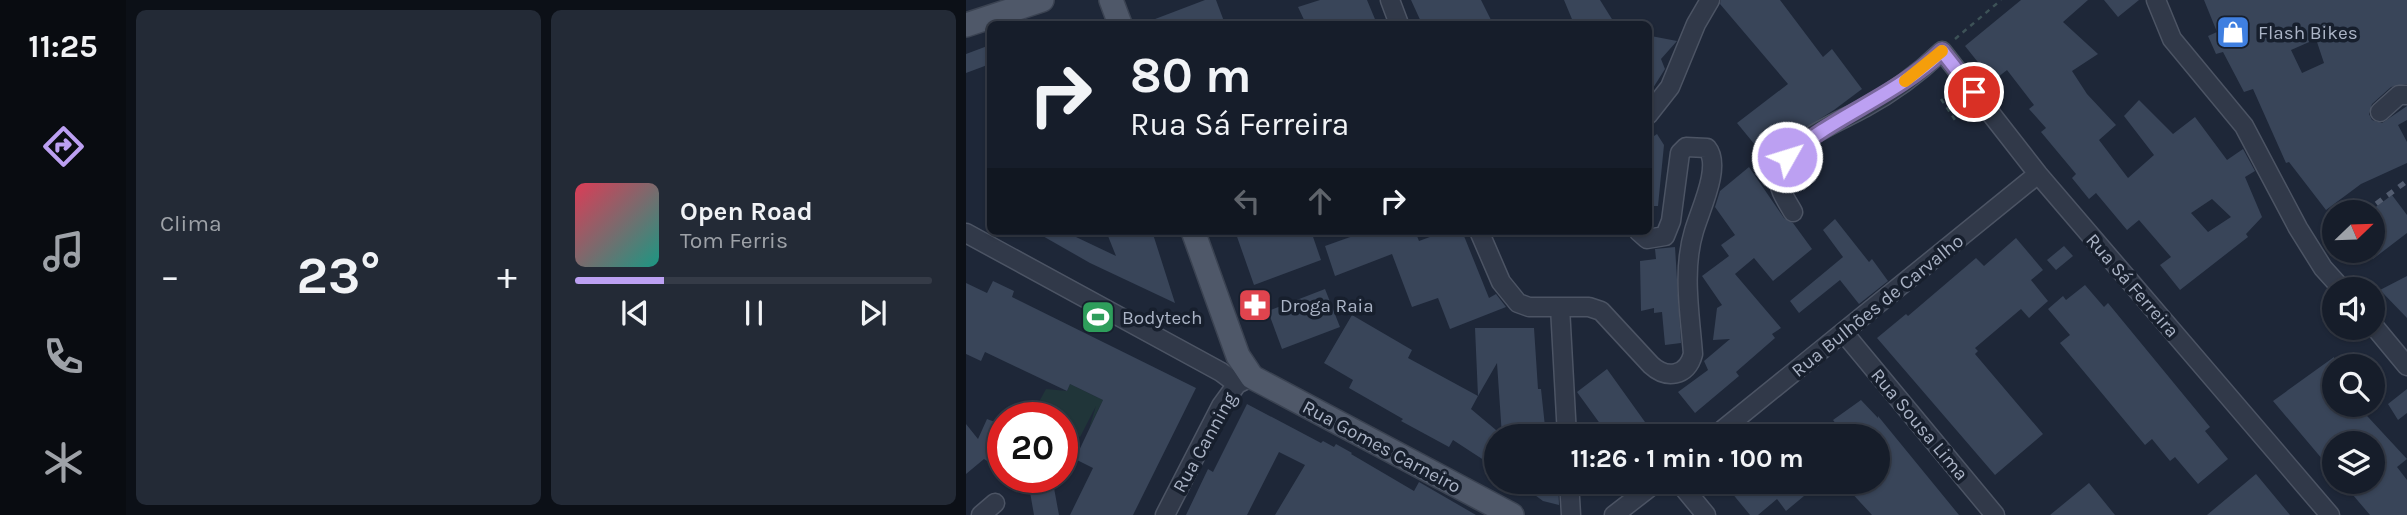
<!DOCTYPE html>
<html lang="pt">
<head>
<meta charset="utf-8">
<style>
  body { margin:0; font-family:Karla,sans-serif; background:#232a36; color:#f1f3f6; height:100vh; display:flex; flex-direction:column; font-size:26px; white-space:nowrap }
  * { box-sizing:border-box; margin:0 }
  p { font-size:23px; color:#9ea2a8 }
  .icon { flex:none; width:38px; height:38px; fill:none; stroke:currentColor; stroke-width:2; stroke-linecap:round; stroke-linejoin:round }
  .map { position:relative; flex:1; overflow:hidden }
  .side { display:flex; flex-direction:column; gap:10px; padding:10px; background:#0c1017; width:840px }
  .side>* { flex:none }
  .banner { position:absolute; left:21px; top:21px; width:665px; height:214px; border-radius:10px; box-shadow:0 2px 5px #0004,0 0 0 2px #353b47; background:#161d2a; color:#f1f3f6; overflow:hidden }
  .needle { width:46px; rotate:67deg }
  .fabs { position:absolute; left:1356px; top:200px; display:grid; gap:14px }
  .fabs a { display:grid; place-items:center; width:63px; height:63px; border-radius:50%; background:#161d2a; box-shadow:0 2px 5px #0004,0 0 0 2px #353b47; font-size:35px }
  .speed { position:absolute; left:21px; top:402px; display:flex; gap:14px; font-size:35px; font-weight:700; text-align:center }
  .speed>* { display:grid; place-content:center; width:91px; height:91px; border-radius:50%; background:#161d2a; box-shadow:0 2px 5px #0004,0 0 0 2px #353b47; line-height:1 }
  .speed .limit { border:10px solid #d22; background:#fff; color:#111 }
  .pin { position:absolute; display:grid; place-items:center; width:60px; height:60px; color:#fff; margin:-30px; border:4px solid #fff; border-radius:50%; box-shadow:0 2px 7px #0007 }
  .me { position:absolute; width:77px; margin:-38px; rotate:51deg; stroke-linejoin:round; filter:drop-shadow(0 0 5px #0008) }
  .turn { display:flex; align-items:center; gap:24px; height:147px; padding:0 28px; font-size:32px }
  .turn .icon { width:91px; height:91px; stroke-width:2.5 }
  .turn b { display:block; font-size:49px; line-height:60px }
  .lanes { display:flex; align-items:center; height:66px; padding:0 28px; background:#0003; justify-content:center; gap:35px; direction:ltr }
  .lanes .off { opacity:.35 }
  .big { font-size:52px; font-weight:700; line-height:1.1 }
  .side .widget { flex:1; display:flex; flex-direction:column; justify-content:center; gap:10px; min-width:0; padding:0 24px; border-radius:10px; background:#232a36 }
  .song { display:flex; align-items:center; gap:21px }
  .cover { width:84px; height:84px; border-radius:10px; background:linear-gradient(135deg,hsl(350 70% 55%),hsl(170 70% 35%)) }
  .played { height:7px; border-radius:4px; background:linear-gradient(90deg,#bca0f2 25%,#353b47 25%) }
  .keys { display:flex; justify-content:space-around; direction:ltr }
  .heat { display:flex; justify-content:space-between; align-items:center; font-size:38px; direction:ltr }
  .side .tiles { flex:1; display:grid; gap:10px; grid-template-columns:repeat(2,1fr) }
  .trip { position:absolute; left:518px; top:424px; width:406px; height:70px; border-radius:35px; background:#161d2a; box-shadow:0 2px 5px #0004,0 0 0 2px #353b47; font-weight:700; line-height:70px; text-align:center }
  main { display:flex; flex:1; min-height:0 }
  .tabs { display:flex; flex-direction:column; width:126px; justify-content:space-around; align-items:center; background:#090c11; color:#9ea2a8 }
  .tabs .icon { width:49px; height:49px }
  .tabs .active { color:#bca0f2 }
  .tabs b { font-size:32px; color:#f1f3f6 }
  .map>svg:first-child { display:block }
  .green { fill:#203539 }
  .building { fill:#394559; fill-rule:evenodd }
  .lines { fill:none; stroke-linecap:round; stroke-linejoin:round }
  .minor-casing { stroke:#4c5464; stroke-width:21 }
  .major-casing { stroke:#3b4352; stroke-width:26 }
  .path { stroke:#3d5257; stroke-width:2.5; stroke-dasharray:5 5; stroke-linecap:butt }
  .minor { stroke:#313949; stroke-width:18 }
  .major { stroke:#4f5869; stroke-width:23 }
  .rail { stroke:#535d70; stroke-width:5; stroke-dasharray:7 7; stroke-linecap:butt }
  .route-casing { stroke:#7a689d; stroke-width:18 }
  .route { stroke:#bca0f2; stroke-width:12 }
  .slow { stroke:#f59e0b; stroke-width:12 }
  .labels { text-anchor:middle; stroke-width:7; stroke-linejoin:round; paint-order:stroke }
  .poi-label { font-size:19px; fill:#abb4c6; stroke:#171f2d; text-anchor:start }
  .street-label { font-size:19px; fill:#abb4c6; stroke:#171f2d }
</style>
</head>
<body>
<main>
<nav class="tabs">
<b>11:25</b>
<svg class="icon active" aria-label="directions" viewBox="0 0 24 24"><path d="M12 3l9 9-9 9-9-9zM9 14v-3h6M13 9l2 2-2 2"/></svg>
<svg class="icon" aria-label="music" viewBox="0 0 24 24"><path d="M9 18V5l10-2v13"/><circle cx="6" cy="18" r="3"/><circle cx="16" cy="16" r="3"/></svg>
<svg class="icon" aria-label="phone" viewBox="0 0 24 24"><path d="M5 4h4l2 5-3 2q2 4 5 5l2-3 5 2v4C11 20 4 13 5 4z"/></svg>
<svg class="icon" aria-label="climate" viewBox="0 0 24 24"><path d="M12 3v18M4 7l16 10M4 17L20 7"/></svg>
</nav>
<section class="side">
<div class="tiles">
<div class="widget"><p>Clima</p>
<div class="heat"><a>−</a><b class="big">23°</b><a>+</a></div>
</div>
<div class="widget">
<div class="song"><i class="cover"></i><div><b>Open Road</b><p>Tom Ferris</p></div></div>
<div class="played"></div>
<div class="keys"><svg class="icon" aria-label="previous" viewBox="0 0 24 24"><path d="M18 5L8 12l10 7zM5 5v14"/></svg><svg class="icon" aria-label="pause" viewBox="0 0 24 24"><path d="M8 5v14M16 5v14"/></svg><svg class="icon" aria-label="next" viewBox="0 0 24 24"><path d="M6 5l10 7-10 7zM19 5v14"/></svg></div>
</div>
</div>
</section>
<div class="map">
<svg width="1441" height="515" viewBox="0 0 1441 515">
  <rect width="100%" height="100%" fill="#1e2738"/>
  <!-- green -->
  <path class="green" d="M104 384 137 400 123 429 130 406 114 437 96 426V418H84L69 409 80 389 101 391Z"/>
  <!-- building -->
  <path class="building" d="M239 0H250L259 24H176Z
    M354 0H401L411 24H340L332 7Z
    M445 0H515L527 24H456Z
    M598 0H634L649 24H608Z
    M755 0H814L857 57 866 49 896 89 868 110 828 135 803 162 771 123 822 84 754 4Z
    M1055 0H1122L1097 22 1132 54 1106 71 1121 94 1150 125 1133 140 1162 178 1188 155 1158 116 1173 100 1207 134 1229 117 1261 160 1277 149 1289 171 1279 177 1296 217 1280 234 1282 237 1214 290 1194 265 1205 257 1173 220 1161 230 1130 193 1123 199 1106 178 1110 174 1075 132 1080 128 1063 109 1068 105 1041 70 1027 81 999 46ZM1246 199 1265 217 1242 232 1225 213Z
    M1138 0H1173L1152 17Z
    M1238 0H1441V84L1425 87 1406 104 1403 114 1406 120 1416 123 1441 106V120L1432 125 1441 142V163L1395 184 1360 210 1323 162 1320 163 1287 89 1278 92 1257 52 1250 54 1242 36 1251 32ZM1350 39 1358 63 1336 73 1325 50Z
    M682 30 685 36 711 41 695 59 699 69 682 96Z
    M24 45V64L0 73V54Z
    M691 134 698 145 692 206H682V140Z
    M783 167 818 218 827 223 846 249 807 281 788 258 769 274 815 328 806 334 809 338 770 372 773 376 729 413 712 392 742 370 738 361 764 339 747 340 751 308 756 305 736 276 763 256 755 245 769 235 749 207 754 191Z
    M1426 195 1441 215V233L1407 259V209Z
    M869 219 903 262 906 259 922 281 893 304 874 280 833 313 824 301 877 257 857 230Z
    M68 231H113L110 237 150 256 140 231H186L209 303 124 263Z
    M269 231H345L355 260 288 285Z
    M401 231H449L453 241 480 231H496L523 298 530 294 540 307 484 329 472 298 446 307 426 254 369 276 359 246Z
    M1050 238 1077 270 1065 280 1082 301 1063 318 1055 309 1009 348 1012 351 1009 354 1077 434 1029 475 911 338 940 314 942 316 1010 258 1018 266Z
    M1098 246 1107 256 1090 270 1081 260Z
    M709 247 715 343 699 345 696 312 688 313V308L675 311 674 261 690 259 689 249Z
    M1441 276V318L1414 290Z
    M27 281 48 291 46 297 230 388 167 515H104L127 468 109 459 137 400 104 384 101 391 19 352 15 361 0 354V283L21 293Z
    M1119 285 1138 307 1142 303 1244 427 1239 431 1262 459 1232 484 1209 457 1204 461 1186 439 1179 445 1094 343 1104 335 1082 309 1097 296 1100 300Z
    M359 289 374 327 316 349 302 311Z
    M386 315 446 350 442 358 512 396 505 409 530 430V468L487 440 483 447 435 421 437 419 383 388 387 380 358 363Z
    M509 328H568L572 389H575L580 436H536L531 363 512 396Z
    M1368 357V404H1390L1441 459 1431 467 1441 480V515H1404L1375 481H1407V443H1368V473L1307 401Z
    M641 369 679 422 662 436H643L611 392Z
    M1441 389V413L1432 420 1422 404Z
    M895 400 912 418V416L993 515H906L882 489 892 481H912V436H879L867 420Z
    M281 404 355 443 357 441 368 447 370 444 386 453 385 454 448 491 453 482 510 515H309L339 465 313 452 281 515H220L242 469 247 472Z
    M21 419 37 425V471L18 459 0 474V424L12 439Z
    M1290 474 1324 515H1241Z
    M550 481H592L593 505 577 501Z
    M756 481H856L820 511 811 499 792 515H784Z
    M1123 483 1149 515H1084Z
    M88 488 93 515H68L64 492Z"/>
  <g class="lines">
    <!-- minor casing -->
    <g class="minor-casing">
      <path id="minor" d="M424 0 433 24
        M1190 0 1206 39 1278 126 1332 228 1357 268 1376 289
        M1414 112 1433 95H1441
        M682 115 704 87 730 24 744 0
        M827 212C821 201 812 190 813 177 816 142 872 123 898 108 926 93 953 73 976 51L1072 174 1364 515
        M513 231 535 282 552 303 563 307H623L635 311 685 365C700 379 721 377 727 354 724 314 716 270 728 231 734 210 756 166 741 148L720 147 714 153 705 221 699 236 681 239 672 231
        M0 233 255 372 271 384
        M594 307 601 436
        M1407 325 1441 366
        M878 333 1029 515
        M749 436 1072 174
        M603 481 605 515
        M712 481 740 515
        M15 515 29 503
        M199 515 255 406 271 384 281 379
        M648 515 692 481"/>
    </g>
    <!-- major casing -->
    <g class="major-casing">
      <path id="major" d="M145 0 154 24
        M0 25 76 0
        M227 231 272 356 286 377 546 515"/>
    </g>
    <!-- path -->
    <path class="path" d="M989 39 1035 0
      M975 99 989 120"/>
    <!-- minor -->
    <use href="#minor" class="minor"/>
    <!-- major -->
    <use href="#major" class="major"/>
    <!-- rail -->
    <path class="rail" d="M1399 212 1441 181
      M1364 237 1368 234"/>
  </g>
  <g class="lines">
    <!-- route casing -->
    <g class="route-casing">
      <path id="route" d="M821 157C869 115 930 96 976 51L1008 92"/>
    </g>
    <!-- route -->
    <use href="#route" class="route"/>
    <!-- slow -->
    <path class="slow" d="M939 81 976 51"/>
  </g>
  <!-- icons -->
  <defs>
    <g id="shop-square" transform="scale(1.75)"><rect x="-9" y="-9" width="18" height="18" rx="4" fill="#3f7fe0" stroke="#171f2d"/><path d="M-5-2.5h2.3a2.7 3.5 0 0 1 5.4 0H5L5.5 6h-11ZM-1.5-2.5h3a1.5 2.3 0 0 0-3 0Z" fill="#fff"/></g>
    <g id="pharmacy-square" transform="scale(1.75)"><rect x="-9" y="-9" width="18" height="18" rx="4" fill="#e0444e" stroke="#171f2d"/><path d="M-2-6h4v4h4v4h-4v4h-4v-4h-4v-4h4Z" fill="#fff"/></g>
    <g id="stadium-square" transform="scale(1.75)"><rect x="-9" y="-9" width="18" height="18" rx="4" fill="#2e9e5b" stroke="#171f2d"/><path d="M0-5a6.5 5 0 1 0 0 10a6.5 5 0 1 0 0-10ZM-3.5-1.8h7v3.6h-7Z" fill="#fff"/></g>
  </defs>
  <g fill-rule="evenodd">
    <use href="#shop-square" x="1267" y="32"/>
    <use href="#pharmacy-square" x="289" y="305"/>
    <use href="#stadium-square" x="132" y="317"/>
  </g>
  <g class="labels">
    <!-- poi labels -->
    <g class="poi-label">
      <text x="1292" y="39">Flash Bikes</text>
      <text x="314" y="312">Droga Raia</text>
      <text x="156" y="324">Bodytech</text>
    </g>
    <!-- street labels -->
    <g class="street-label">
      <text transform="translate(1167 285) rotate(49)" y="7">Rua Sá Ferreira</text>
      <text transform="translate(911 305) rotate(-39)" y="7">Rua Bulhões de Carvalho</text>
      <text transform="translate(954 424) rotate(50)" y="7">Rua Sousa Lima</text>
      <text transform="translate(238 442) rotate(-61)" y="7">Rua Canning</text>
      <text transform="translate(416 446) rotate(28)" y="7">Rua Gomes Carneiro</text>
    </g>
  </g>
</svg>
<div class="fabs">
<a><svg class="needle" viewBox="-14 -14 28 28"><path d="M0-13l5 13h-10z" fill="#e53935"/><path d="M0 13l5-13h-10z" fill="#9ea2a8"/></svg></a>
<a><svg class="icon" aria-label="sound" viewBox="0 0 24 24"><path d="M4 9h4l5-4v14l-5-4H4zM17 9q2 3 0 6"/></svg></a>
<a><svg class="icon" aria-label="search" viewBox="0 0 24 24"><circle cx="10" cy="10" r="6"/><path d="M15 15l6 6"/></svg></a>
<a><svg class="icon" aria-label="layers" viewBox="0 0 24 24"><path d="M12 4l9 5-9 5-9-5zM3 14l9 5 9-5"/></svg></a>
</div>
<div class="speed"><div class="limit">20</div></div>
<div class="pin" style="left:1008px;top:92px;background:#d93025"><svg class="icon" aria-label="arrive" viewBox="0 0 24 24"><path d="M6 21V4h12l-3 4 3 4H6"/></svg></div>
<svg class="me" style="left:821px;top:157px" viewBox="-20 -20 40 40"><circle r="17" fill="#bca0f2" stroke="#fff" stroke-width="3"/><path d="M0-11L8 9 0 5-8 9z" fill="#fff"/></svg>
<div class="trip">11:26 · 1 min · 100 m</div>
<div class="banner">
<div class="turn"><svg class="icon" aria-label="right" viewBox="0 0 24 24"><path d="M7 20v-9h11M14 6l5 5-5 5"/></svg><div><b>80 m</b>Rua Sá Ferreira</div></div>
<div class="lanes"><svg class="icon off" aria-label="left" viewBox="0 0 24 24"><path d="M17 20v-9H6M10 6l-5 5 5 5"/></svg><svg class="icon off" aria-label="ahead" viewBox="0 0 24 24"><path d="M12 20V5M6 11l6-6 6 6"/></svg><svg class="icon" aria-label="right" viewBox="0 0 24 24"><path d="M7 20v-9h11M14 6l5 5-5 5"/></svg></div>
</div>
</div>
</main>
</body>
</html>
